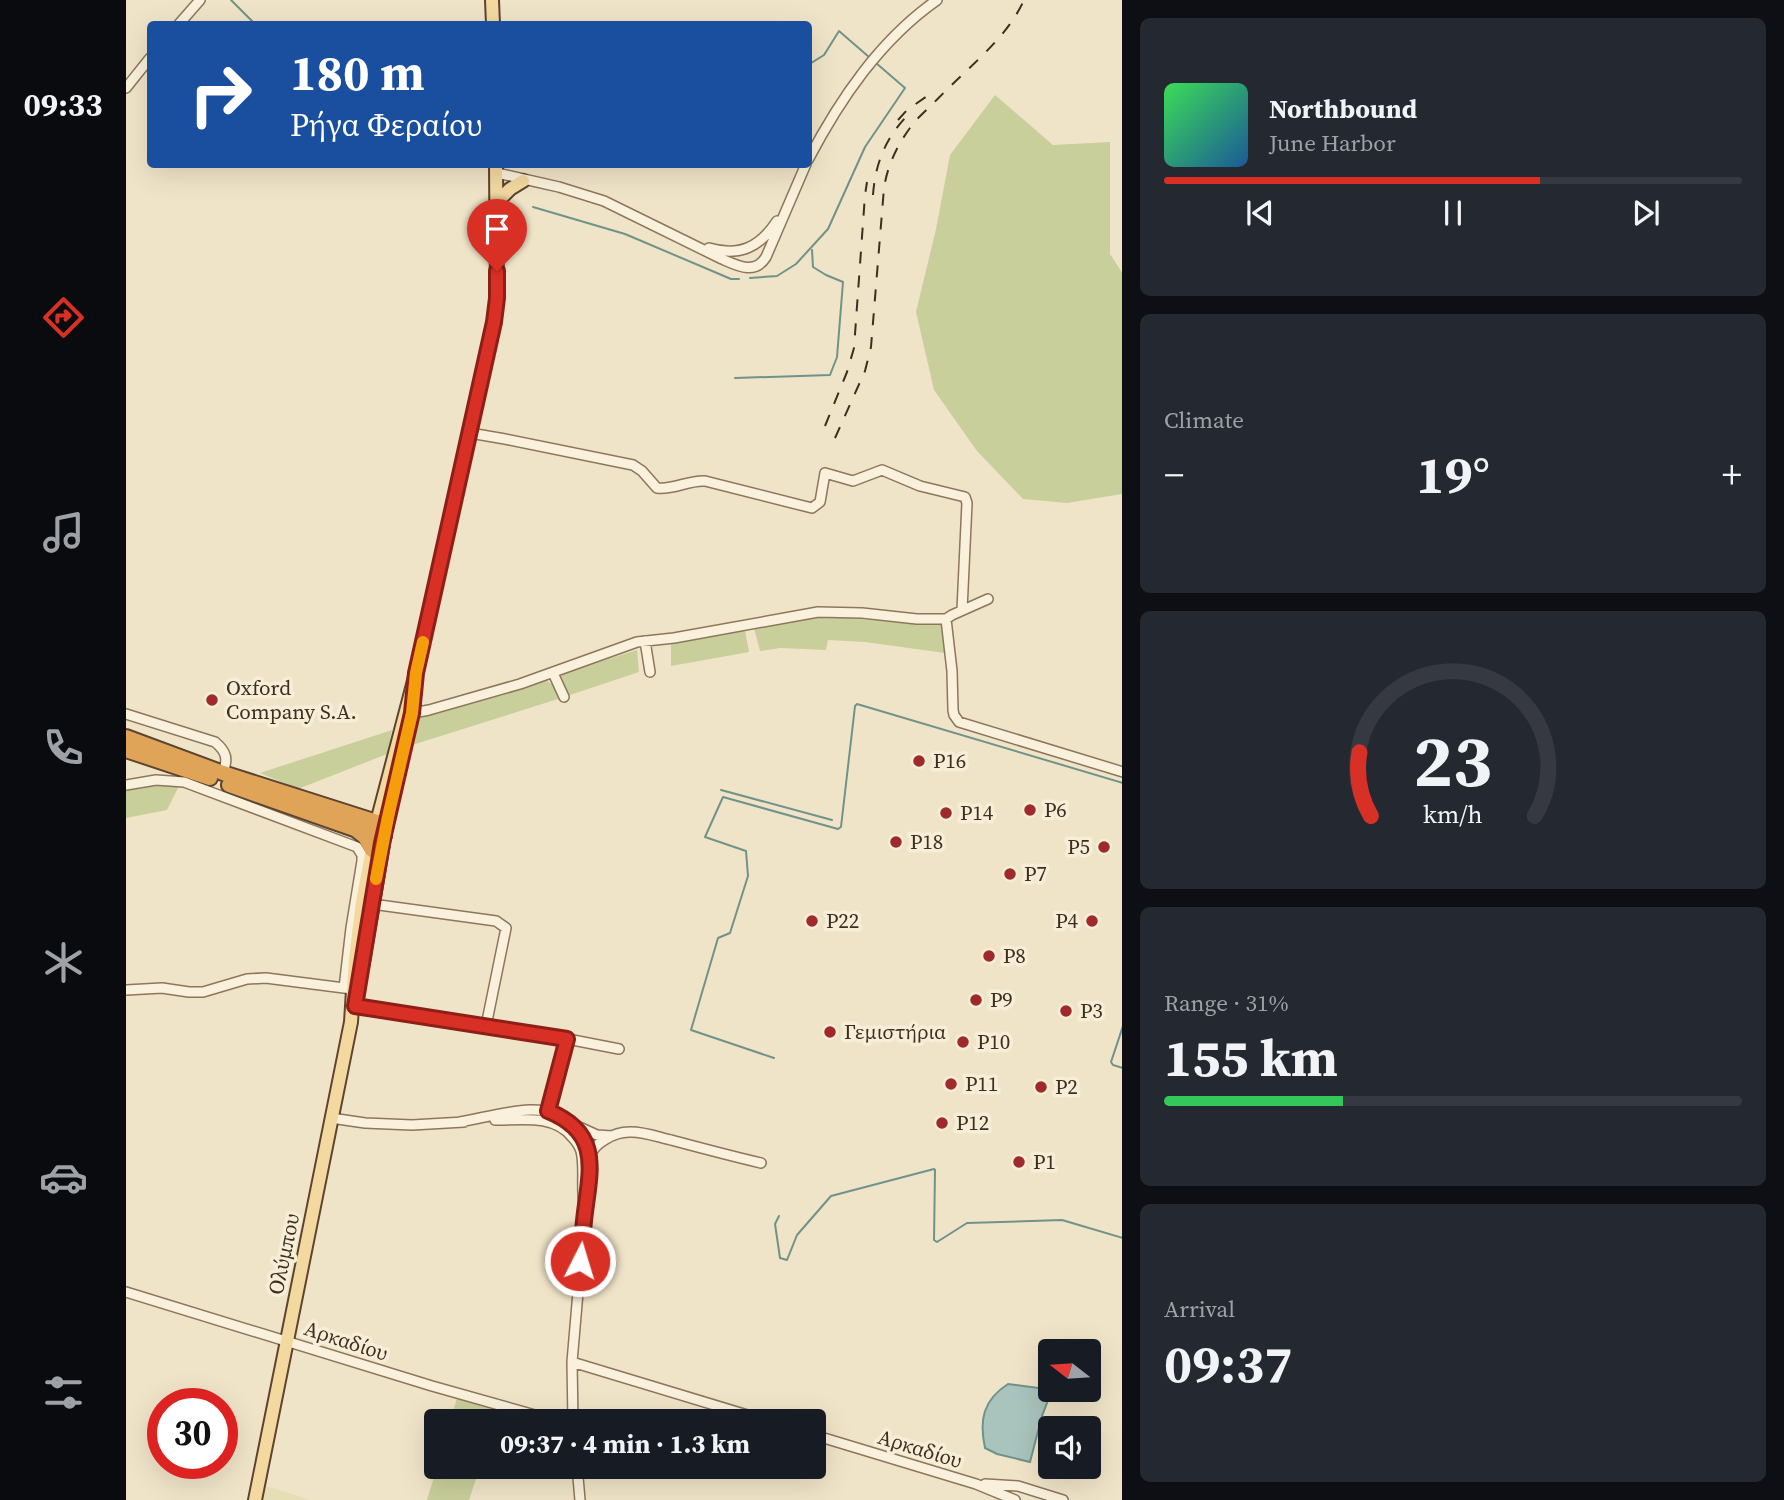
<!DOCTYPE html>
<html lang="en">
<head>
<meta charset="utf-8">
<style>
  body { margin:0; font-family:"Source Serif 4",serif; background:#242831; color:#f1f3f6; height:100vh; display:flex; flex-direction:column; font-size:26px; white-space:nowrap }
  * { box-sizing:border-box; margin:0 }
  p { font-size:23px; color:#9ea1a6 }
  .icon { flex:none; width:38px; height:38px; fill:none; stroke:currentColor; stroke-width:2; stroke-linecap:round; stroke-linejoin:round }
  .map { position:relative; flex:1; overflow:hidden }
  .drawer { display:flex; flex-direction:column; gap:18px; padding:18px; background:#0d0f14; width:662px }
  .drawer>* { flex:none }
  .hud { position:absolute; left:21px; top:21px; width:665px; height:147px; border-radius:7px; box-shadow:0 7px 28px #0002; background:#1a4fa0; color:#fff; overflow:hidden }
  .needle { width:46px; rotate:287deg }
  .controls { position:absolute; left:912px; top:1339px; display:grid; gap:14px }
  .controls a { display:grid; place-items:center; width:63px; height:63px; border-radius:7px; background:#171b24; box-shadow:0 7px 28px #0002; font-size:35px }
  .speed { position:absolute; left:21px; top:1388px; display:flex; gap:14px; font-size:35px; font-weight:700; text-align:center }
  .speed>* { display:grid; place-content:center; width:91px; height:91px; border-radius:50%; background:#171b24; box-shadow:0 7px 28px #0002; line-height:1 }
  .speed .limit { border:10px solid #d22; background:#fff; color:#111 }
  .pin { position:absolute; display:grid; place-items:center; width:60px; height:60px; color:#fff; margin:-72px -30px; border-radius:50% 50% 50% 0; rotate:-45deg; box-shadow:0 0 7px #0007 }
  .pin .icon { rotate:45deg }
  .me { position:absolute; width:77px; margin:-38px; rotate:5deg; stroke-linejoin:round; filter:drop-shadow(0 0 5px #0008) }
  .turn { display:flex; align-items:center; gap:24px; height:147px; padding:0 28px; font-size:32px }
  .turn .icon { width:91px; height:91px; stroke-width:2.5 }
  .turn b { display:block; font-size:49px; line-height:60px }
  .big { font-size:52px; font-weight:700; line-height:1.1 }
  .drawer .widget { flex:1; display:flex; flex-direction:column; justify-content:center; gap:10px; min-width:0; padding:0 24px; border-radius:10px; background:#242831 }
  .drawer .dial { align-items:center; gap:0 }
  .dial svg { height:182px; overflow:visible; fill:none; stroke:#363941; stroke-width:7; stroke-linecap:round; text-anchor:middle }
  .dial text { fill:#f1f3f6; stroke:none }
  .song { display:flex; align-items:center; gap:21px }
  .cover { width:84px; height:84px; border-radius:10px; background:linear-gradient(135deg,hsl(130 70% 55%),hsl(210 70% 35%)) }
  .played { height:7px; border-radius:4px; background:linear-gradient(90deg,#d93025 65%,#363941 65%) }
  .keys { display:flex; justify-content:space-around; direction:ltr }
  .heat { display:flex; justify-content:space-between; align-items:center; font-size:38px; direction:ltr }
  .charge { height:10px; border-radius:5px; background:linear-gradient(90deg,#34c759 31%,#363941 0) }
  .trip { position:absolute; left:298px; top:1409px; width:402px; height:70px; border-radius:7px; background:#171b24; box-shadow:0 7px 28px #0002; font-weight:700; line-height:70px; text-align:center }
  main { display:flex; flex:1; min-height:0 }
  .tab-bar { display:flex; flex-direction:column; width:126px; justify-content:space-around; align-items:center; background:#090b0e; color:#9ea1a6 }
  .tab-bar .icon { width:49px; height:49px }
  .tab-bar .on { color:#d93025 }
  .tab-bar b { font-size:32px; color:#f1f3f6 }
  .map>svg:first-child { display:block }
  .farmland { fill:#e6deb5 }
  .green { fill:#c9cf9b }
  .water { fill:#a9c4bc; stroke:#6f938a; stroke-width:2 }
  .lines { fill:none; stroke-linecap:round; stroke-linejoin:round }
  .stream { stroke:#6f938a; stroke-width:2 }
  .minor-casing { stroke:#8d765c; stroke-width:12 }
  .major-casing { stroke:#5b4430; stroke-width:16 }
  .highway-casing { stroke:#5b4430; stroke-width:18 }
  .minor { stroke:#faf1dc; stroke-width:9 }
  .major { stroke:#f3d9a0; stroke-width:12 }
  .highway { stroke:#e0a458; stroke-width:14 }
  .rail { stroke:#3d2e20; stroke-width:2; stroke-dasharray:12 12; stroke-linecap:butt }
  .route-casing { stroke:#8d1f18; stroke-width:18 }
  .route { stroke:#d93025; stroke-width:12 }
  .slow { stroke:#f59e0b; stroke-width:12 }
  .poi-dot { fill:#9e2a2b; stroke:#f7eed8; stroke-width:2.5 }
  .labels { text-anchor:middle; stroke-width:7; stroke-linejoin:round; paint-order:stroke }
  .poi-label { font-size:21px; fill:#3d2e20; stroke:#f7eed8; text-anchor:start }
  .street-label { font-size:21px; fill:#3d2e20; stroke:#f7eed8 }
</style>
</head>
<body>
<main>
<nav class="tab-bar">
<b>09:33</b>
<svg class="icon on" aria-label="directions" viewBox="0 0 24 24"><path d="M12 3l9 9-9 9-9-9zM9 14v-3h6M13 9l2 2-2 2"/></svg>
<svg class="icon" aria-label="music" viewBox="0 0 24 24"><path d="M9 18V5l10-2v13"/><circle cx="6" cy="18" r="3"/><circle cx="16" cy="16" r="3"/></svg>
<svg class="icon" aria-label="phone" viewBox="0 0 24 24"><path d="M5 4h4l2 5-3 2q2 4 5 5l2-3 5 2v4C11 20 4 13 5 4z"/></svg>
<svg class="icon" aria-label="climate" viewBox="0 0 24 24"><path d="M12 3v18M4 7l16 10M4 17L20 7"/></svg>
<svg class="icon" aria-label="car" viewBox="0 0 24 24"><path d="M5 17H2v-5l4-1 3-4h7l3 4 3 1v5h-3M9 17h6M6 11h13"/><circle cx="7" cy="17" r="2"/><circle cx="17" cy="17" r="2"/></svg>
<svg class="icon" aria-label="filters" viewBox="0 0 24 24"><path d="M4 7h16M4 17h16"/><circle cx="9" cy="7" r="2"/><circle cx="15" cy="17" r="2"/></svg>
</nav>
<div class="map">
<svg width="997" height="1500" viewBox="0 0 997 1500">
  <rect width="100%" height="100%" fill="#f0e4c8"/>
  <!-- farmland -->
  <path class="farmland" d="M137 1485 185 1500H135Z"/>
  <!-- green -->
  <path class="green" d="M869 95 927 145 984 142V254L997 274 996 494 941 503 897 499 851 451 808 390 790 312 810 229 824 155Z
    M703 616 774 623 814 622 818 627 819 653 739 642 702 640 700 650 654 648 634 651 628 628Z
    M619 630 623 652 545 666V643Z
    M511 650 513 672 441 696 435 674Z
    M418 679 427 685 432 699 283 746 286 722 294 717Z
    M266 730 261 754 172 789 134 773Z
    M29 786H53L41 810 0 818V791Z
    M332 1395 373 1407 368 1421H324Z
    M311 1467H354L343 1500H301Z"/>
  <!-- water -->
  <path class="water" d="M924 1378V1390H926L916 1416 904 1462 871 1454 859 1448C853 1420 857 1400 882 1384L920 1389Z"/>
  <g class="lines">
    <!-- stream -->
    <path class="stream" d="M105 0 129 24
      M682 65 698 55 713 31 743 57
      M407 207 499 234 605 279H613
      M624 278 651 276 670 264 702 229 739 147 779 88 750 63
      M609 378 704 375 711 357 717 282 700 275 687 267 686 250
      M595 790 706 820
      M997 1026 985 1062 987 1065 997 1068
      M648 1058 565 1030 592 938 604 933 622 876 620 851 579 837 597 797 712 829 715 827 729 706 731 704 997 783
      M653 1216 649 1224 654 1258 661 1260 671 1235 705 1196 808 1169 809 1170 808 1240 811 1242 841 1223 936 1220 997 1238"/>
    <!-- minor casing -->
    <g class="minor-casing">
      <path id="minor" d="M53 24 74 0
        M0 88 24 58
        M682 160C714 99 754 40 811 0
        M371 173 433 187 478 201 596 259C612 266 629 275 640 257L680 164
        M583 248C614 257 634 247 651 221
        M344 433 379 439 507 465 516 471 531 488C548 490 562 480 579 481L686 508 694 502 699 473 727 481 756 470 794 486 839 497 841 503 836 610
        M820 619 826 671 827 710 828 715 833 722 997 772
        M519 641 524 672
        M427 673 438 697
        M287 713 303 710 394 684 511 642 548 638 692 612 736 613 791 619H820L826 615 862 599
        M0 714 89 742C101 752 102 759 97 773
        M0 785 30 780 58 782 231 847 236 855V861L225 928 218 988 226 989 232 987
        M246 904 370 921 380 928 360 1026
        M0 990 36 988 63 992H77L121 979 140 978 218 988
        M229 1006 421 1035 493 1049
        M422 1111 441 1039
        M205 1118 239 1123 286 1125 338 1122
        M369 1120C395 1120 428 1114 446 1137 450 1141 453 1145 455 1151 459 1166 455 1188 458 1205
        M334 1122C357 1118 381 1111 404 1110 438 1109 464 1133 465 1167 465 1182 462 1197 459 1211L446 1362 447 1421
        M449 1125 471 1135 486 1136
        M464 1157C467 1143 489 1132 503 1132 516 1131 532 1137 545 1140 575 1148 605 1156 635 1163
        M0 1292 306 1386 430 1421
        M446 1362 641 1421
        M688 1435 850 1484 889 1500
        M451 1466 454 1500
        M859 1484 892 1486 937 1500"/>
    </g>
    <!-- major casing -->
    <g class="major-casing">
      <path id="major" d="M366 0 367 24
        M371 202 384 189 397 181
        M236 967 260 827
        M129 1500 225 1022 229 959 236 902 251 822 290 673 368 322 371 298 370 164"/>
    </g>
    <!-- highway casing -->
    <g class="highway-casing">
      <path id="highway" d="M0 737 97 773 260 825
        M0 750 84 778
        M103 785 228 829 258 836
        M229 829 239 837 246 850"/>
    </g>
    <!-- minor -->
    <use href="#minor" class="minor"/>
    <!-- major -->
    <use href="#major" class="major"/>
    <!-- highway -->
    <use href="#highway" class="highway"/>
    <!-- rail -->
    <path class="rail" d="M772 120 781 110 807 92
      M747 195C749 165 759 139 780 117
      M699 426 721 372 728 348 739 195 741 182
      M709 438 739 371 745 347 758 188C762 162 774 140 790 120 805 106 819 91 834 77 858 54 884 31 898 0"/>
  </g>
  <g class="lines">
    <!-- route casing -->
    <g class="route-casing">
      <path id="route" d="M371 271V298L368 322 290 673 286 713 256 843 229 1006 441 1039 422 1111C474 1132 465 1167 459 1212 457 1228 456 1245 454 1261"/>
    </g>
    <!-- route -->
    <use href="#route" class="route"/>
    <!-- slow -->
    <path class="slow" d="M250 879 262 817 286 713 290 673 297 642"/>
  </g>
  <!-- markers -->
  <g class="poi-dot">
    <circle cx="86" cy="700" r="7"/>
    <circle cx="793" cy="761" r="7"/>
    <circle cx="904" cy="810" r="7"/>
    <circle cx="820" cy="813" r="7"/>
    <circle cx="770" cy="842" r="7"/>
    <circle cx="978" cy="847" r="7"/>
    <circle cx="884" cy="874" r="7"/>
    <circle cx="686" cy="921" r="7"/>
    <circle cx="966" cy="921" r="7"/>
    <circle cx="863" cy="956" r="7"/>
    <circle cx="850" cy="1000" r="7"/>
    <circle cx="940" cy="1011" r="7"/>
    <circle cx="704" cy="1032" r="7"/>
    <circle cx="837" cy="1042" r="7"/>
    <circle cx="825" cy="1084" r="7"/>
    <circle cx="915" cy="1087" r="7"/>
    <circle cx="816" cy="1123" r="7"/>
    <circle cx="893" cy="1162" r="7"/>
  </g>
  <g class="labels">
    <!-- poi labels -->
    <g class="poi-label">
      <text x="100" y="695">Oxford<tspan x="100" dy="24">Company S.A.</tspan></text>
      <text x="807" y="768">P16</text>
      <text x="918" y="817">P6</text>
      <text x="834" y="820">P14</text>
      <text x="784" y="849">P18</text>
      <text x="964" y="854" text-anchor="end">P5</text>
      <text x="898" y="881">P7</text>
      <text x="700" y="928">P22</text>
      <text x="952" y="928" text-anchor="end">P4</text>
      <text x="877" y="963">P8</text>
      <text x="864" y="1007">P9</text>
      <text x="954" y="1018">P3</text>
      <text x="718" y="1039">Γεμιστήρια</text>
      <text x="851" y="1049">P10</text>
      <text x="839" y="1091">P11</text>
      <text x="929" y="1094">P2</text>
      <text x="830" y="1130">P12</text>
      <text x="907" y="1169">P1</text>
    </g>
    <!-- street labels -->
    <g class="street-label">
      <text transform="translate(158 1254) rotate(-78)" y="7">Ολύμπου</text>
      <text transform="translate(220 1341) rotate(18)" y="7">Αρκαδίου</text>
      <text transform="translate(794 1449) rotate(17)" y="7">Αρκαδίου</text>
    </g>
  </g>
</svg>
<div class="controls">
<a><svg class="needle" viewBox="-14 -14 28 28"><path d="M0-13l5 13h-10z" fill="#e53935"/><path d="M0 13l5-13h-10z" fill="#9ea1a6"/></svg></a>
<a><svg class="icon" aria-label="sound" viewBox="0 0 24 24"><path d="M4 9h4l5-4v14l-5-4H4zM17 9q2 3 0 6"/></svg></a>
</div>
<div class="speed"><div class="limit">30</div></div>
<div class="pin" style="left:371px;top:271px;background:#d93025"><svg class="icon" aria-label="arrive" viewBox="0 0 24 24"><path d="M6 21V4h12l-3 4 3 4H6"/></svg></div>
<svg class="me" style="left:454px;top:1261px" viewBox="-20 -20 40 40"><circle r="17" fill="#d93025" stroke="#fff" stroke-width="3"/><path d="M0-11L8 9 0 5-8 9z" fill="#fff"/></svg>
<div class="trip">09:37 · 4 min · 1.3 km</div>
<div class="hud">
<div class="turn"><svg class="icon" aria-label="right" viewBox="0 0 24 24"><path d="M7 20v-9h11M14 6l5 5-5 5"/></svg><div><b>180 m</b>Ρήγα Φεραίου</div></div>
</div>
</div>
<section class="drawer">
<div class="widget">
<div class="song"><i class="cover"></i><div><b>Northbound</b><p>June Harbor</p></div></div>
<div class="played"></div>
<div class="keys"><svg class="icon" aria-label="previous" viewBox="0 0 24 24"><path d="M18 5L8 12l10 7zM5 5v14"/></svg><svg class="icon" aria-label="pause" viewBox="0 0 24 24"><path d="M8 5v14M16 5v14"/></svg><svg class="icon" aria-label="next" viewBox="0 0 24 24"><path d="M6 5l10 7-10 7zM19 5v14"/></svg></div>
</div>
<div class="widget"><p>Climate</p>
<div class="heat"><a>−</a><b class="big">19°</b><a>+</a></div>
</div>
<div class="widget dial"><svg viewBox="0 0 100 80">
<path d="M14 69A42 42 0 1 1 86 69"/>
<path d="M14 69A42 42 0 0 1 9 41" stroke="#d93025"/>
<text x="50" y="56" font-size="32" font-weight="700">23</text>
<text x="50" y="72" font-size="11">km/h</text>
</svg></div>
<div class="widget"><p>Range · 31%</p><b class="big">155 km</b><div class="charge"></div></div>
<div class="widget"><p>Arrival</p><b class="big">09:37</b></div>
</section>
</main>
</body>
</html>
